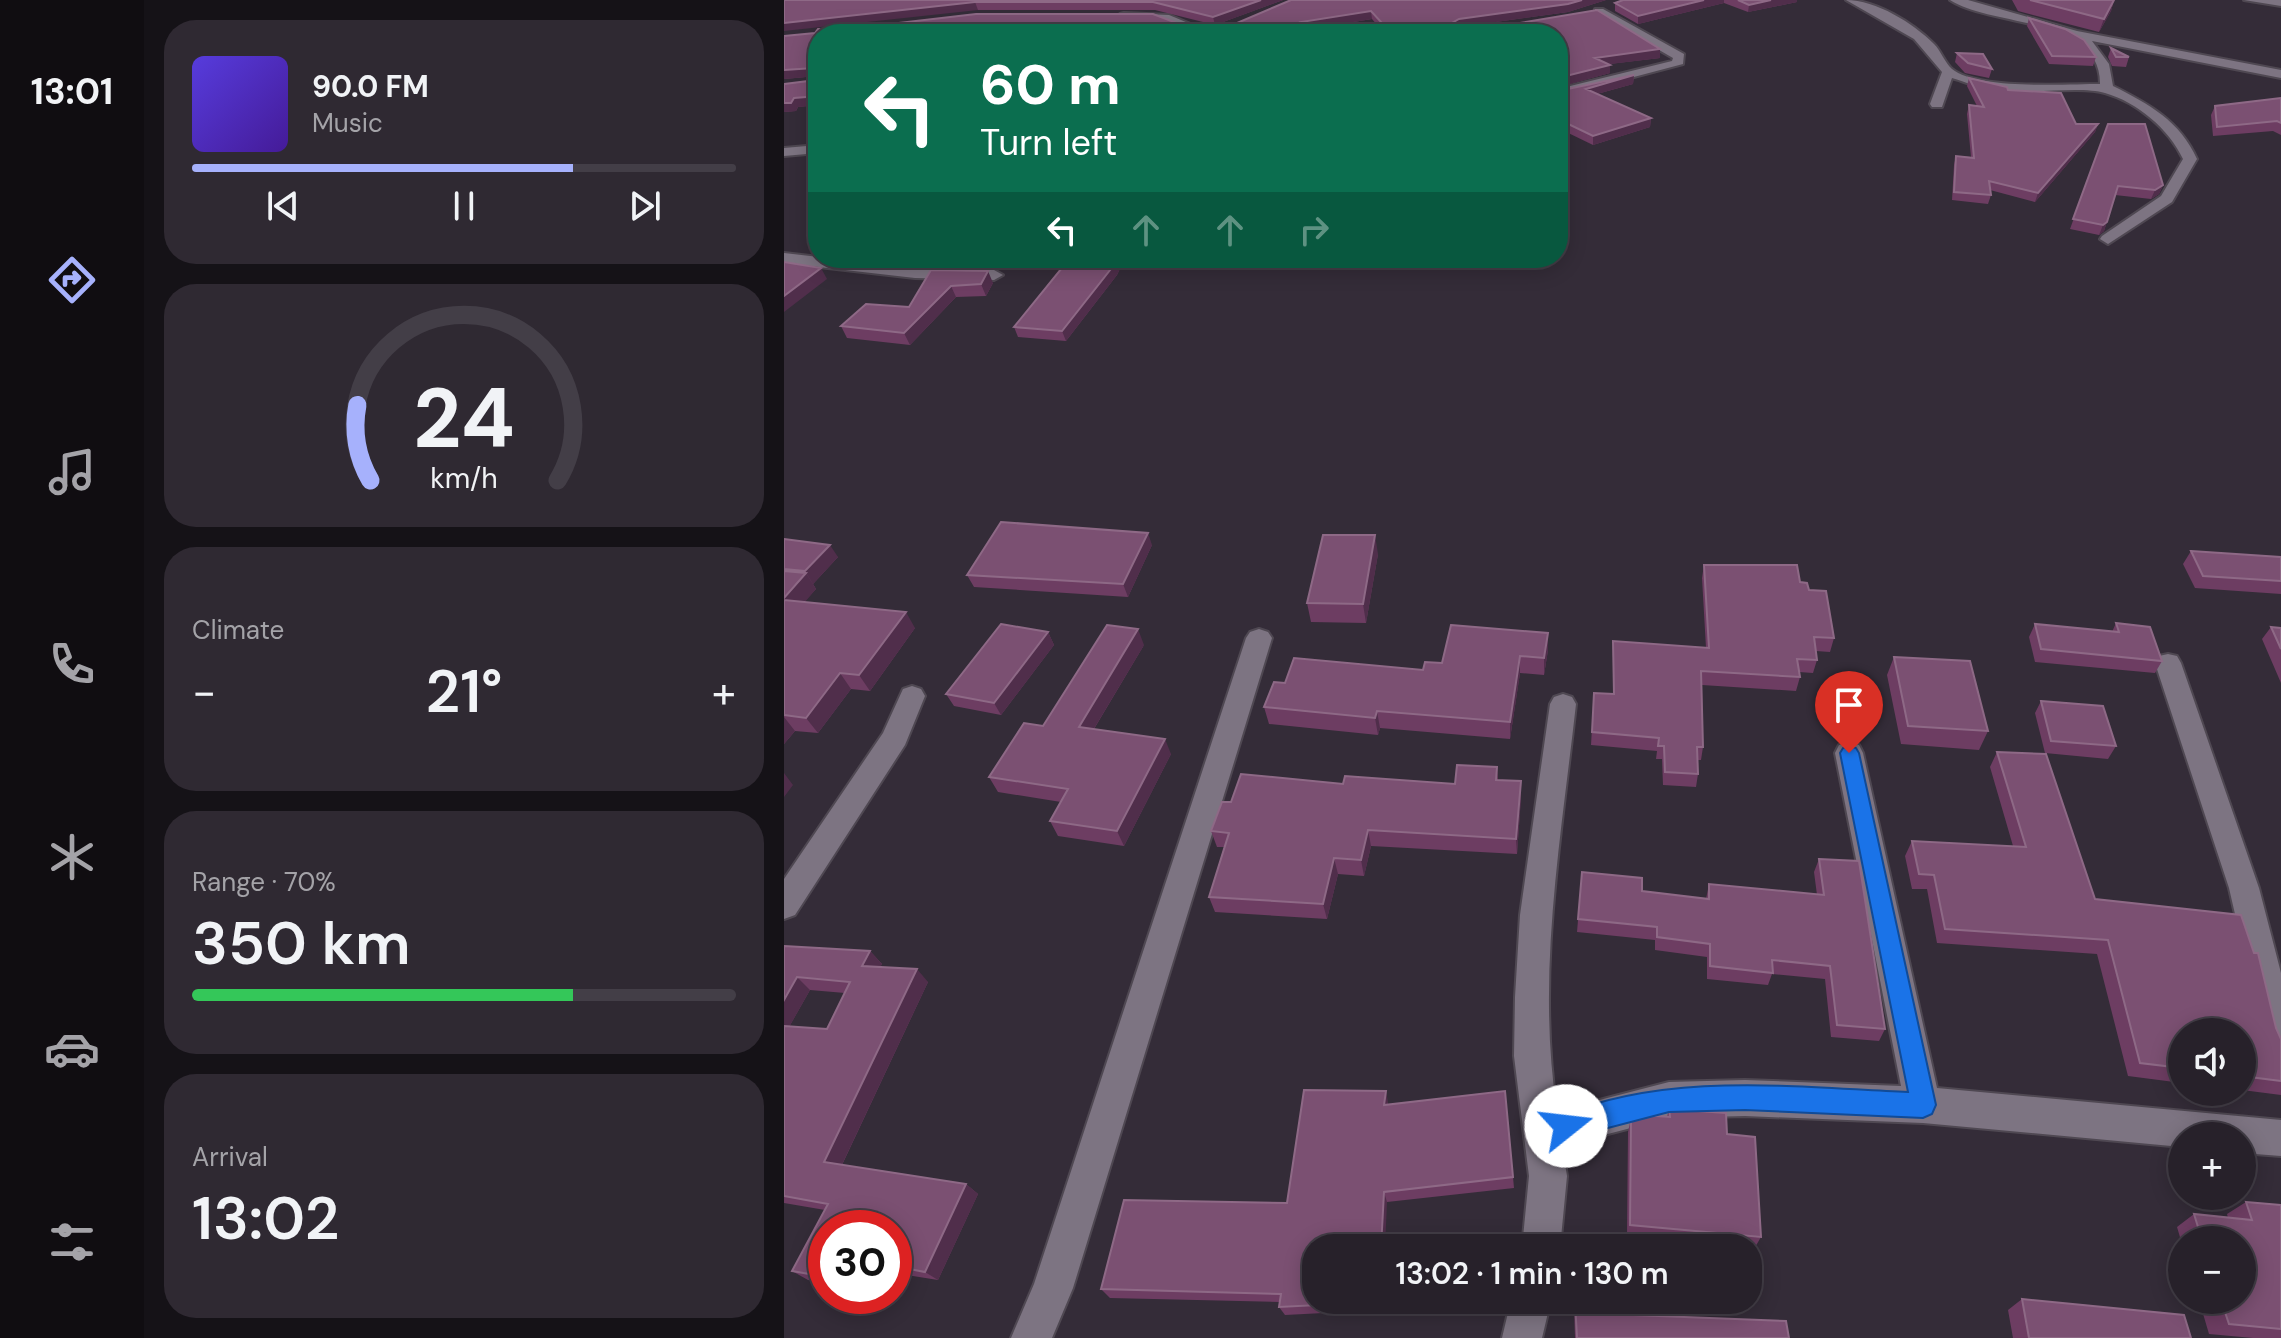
<!DOCTYPE html>
<html lang="en">
<head>
<meta charset="utf-8">
<style>
  body { margin:0; font-family:"DM Sans",sans-serif; background:#2f2932; color:#f1f3f6; height:100vh; display:flex; flex-direction:column; font-size:30px; white-space:nowrap }
  * { box-sizing:border-box; margin:0 }
  p { font-size:26px; color:#a4a3a8 }
  .icon { flex:none; width:44px; height:44px; fill:none; stroke:currentColor; stroke-width:2; stroke-linecap:round; stroke-linejoin:round }
  .map { position:relative; flex:1; overflow:hidden }
  .panel { display:flex; flex-direction:column; gap:20px; padding:20px; background:#151217; width:640px }
  .panel>* { flex:none }
  .guide { position:absolute; left:24px; top:24px; width:760px; height:244px; border-radius:32px; box-shadow:0 4px 20px #0003,0 0 0 2px #433e47; background:#0b6e4f; color:#fff; overflow:hidden }
  .tools { position:absolute; left:1384px; top:1018px; display:grid; gap:16px }
  .tools a { display:grid; place-items:center; width:88px; height:88px; border-radius:50%; background:#27212a; box-shadow:0 4px 20px #0003,0 0 0 2px #433e47; font-size:40px }
  .speed { position:absolute; left:24px; top:1210px; display:flex; gap:16px; font-size:40px; font-weight:700; text-align:center }
  .speed>* { display:grid; place-content:center; width:104px; height:104px; border-radius:50%; background:#27212a; box-shadow:0 4px 20px #0003,0 0 0 2px #433e47; line-height:1 }
  .speed .limit { border:12px solid #d22; background:#fff; color:#111 }
  .pin { position:absolute; display:grid; place-items:center; width:68px; height:68px; color:#fff; margin:-82px -34px; border-radius:50% 50% 50% 0; rotate:-45deg; box-shadow:0 0 8px #0007 }
  .pin .icon { rotate:45deg }
  .me { position:absolute; width:88px; margin:-44px; rotate:74deg; stroke-linejoin:round; filter:drop-shadow(0 0 6px #0008) }
  .turn { display:flex; align-items:center; gap:28px; height:168px; padding:0 40px; font-size:36px }
  .turn .icon { width:104px; height:104px; stroke-width:2.5 }
  .turn b { display:block; font-size:56px; line-height:68px }
  .lanes { display:flex; align-items:center; height:76px; padding:0 40px; background:#0003; justify-content:center; gap:40px; direction:ltr }
  .lanes .off { opacity:.35 }
  .big { font-size:60px; font-weight:600; line-height:1.1 }
  .panel .tile { flex:1; display:flex; flex-direction:column; justify-content:center; gap:12px; min-width:0; padding:0 28px; border-radius:32px; background:#2f2932 }
  .panel .dial { align-items:center; gap:0 }
  .dial svg { height:208px; overflow:visible; fill:none; stroke:#433e47; stroke-width:7; stroke-linecap:round; text-anchor:middle }
  .dial text { fill:#f1f3f6; stroke:none }
  .song { display:flex; align-items:center; gap:24px }
  .cover { width:96px; height:96px; border-radius:12px; background:linear-gradient(135deg,hsl(250 70% 55%),hsl(260 70% 35%)) }
  .played { height:8px; border-radius:4px; background:linear-gradient(90deg,#a6b1fc 70%,#433e47 70%) }
  .keys { display:flex; justify-content:space-around; direction:ltr }
  .heat { display:flex; justify-content:space-between; align-items:center; font-size:44px; direction:ltr }
  .charge { height:12px; border-radius:6px; background:linear-gradient(90deg,#34c759 70%,#433e47 0) }
  .trip { position:absolute; left:518px; top:1234px; width:460px; height:80px; border-radius:32px; background:#27212a; box-shadow:0 4px 20px #0003,0 0 0 2px #433e47; font-weight:600; line-height:80px; text-align:center }
  main { display:flex; flex:1; min-height:0 }
  .menu { display:flex; flex-direction:column; width:144px; justify-content:space-around; align-items:center; background:#100d11; color:#a4a3a8 }
  .menu .icon { width:56px; height:56px }
  .menu .current { color:#a6b1fc }
  .menu b { font-size:36px; color:#f1f3f6 }
  .map>svg:first-child { display:block }
  .lines { fill:none; stroke-linecap:round; stroke-linejoin:round }
  .minor-casing { stroke:#4f4852; stroke-width:4 }
  .minor { fill:#7d7482; fill-rule:evenodd }
  .wall { fill:#6d3d62; fill-rule:evenodd }
  .shaded-wall { fill:#502e4b }
  .building { fill:#7b5072; stroke:#8e6986; stroke-width:2 }
  .route { fill:#1a73e8; stroke:#114b97; stroke-width:2 }
</style>
</head>
<body>
<main>
<nav class="menu">
<b>13:01</b>
<svg class="icon current" aria-label="directions" viewBox="0 0 24 24"><path d="M12 3l9 9-9 9-9-9zM9 14v-3h6M13 9l2 2-2 2"/></svg>
<svg class="icon" aria-label="music" viewBox="0 0 24 24"><path d="M9 18V5l10-2v13"/><circle cx="6" cy="18" r="3"/><circle cx="16" cy="16" r="3"/></svg>
<svg class="icon" aria-label="phone" viewBox="0 0 24 24"><path d="M5 4h4l2 5-3 2q2 4 5 5l2-3 5 2v4C11 20 4 13 5 4z"/></svg>
<svg class="icon" aria-label="climate" viewBox="0 0 24 24"><path d="M12 3v18M4 7l16 10M4 17L20 7"/></svg>
<svg class="icon" aria-label="car" viewBox="0 0 24 24"><path d="M5 17H2v-5l4-1 3-4h7l3 4 3 1v5h-3M9 17h6M6 11h13"/><circle cx="7" cy="17" r="2"/><circle cx="17" cy="17" r="2"/></svg>
<svg class="icon" aria-label="filters" viewBox="0 0 24 24"><path d="M4 7h16M4 17h16"/><circle cx="9" cy="7" r="2"/><circle cx="15" cy="17" r="2"/></svg>
</nav>
<section class="panel">
<div class="tile">
<div class="song"><i class="cover"></i><div><b>90.0 FM</b><p>Music</p></div></div>
<div class="played"></div>
<div class="keys"><svg class="icon" aria-label="previous" viewBox="0 0 24 24"><path d="M18 5L8 12l10 7zM5 5v14"/></svg><svg class="icon" aria-label="pause" viewBox="0 0 24 24"><path d="M8 5v14M16 5v14"/></svg><svg class="icon" aria-label="next" viewBox="0 0 24 24"><path d="M6 5l10 7-10 7zM19 5v14"/></svg></div>
</div>
<div class="tile dial"><svg viewBox="0 0 100 80">
<path d="M14 69A42 42 0 1 1 86 69"/>
<path d="M14 69A42 42 0 0 1 9 40" stroke="#a6b1fc"/>
<text x="50" y="56" font-size="32" font-weight="700">24</text>
<text x="50" y="72" font-size="11">km/h</text>
</svg></div>
<div class="tile"><p>Climate</p>
<div class="heat"><a>−</a><b class="big">21°</b><a>+</a></div>
</div>
<div class="tile"><p>Range · 70%</p><b class="big">350 km</b><div class="charge"></div></div>
<div class="tile"><p>Arrival</p><b class="big">13:02</b></div>
</section>
<div class="map">
<svg width="1497" height="1338" viewBox="0 0 1497 1338">
  <rect width="100%" height="100%" fill="#342c38"/>
  <g class="lines">
    <!-- minor casing -->
    <g class="minor-casing">
      <path id="minor" d="M1062 0C1092 0 1129 23 1150 44 1157 51 1161 63 1168 69 1193 90 1283 84 1316 84 1317 16 1207 27 1166 0H1184L1293 31 1497 70V78L1308 41 1325 64 1329 86C1365 104 1396 121 1413 159L1388 202 1324 244 1316 239 1318 236 1377 196 1399 159C1385 129 1353 102 1321 93 1297 86 1244 94 1216 92 1200 91 1183 82 1168 78L1158 107H1148L1146 104 1158 72 1130 39Z
        M1460 0H1497V6Z
        M811 9H819L900 54 899 64 774 97V89L888 61 889 58 811 13Z
        M340 13 385 15 409 25 440 32C419 39 403 26 383 21 368 18 351 21 336 18V14Z
        M34 145V153L0 156V148Z
        M0 253 131 268 210 270 219 275 210 280 131 278 0 263Z
        M475 629 484 632 488 638 289 1288 268 1338H227L250 1284 462 638 466 632Z
        M1384 654 1393 656 1397 663 1475 888 1497 973V1057L1485 1052 1480 1040 1445 888 1371 663 1375 656Z
        M128 686 137 689 141 696 121 745 11 915 0 919V879L99 733 119 689Z
        M779 694 788 697 792 704C777 839 752 976 773 1111L885 1082 961 1080 1117 1086 1051 753 1055 745 1065 742 1075 745 1079 753 1153 1088 1497 1120V1156L1458 1153V1136H1398V1147L1139 1123 961 1116 885 1118 778 1146 783 1176 776 1248H738L745 1176 730 1056 731 997 736 915 766 704 770 697Z
        M727 1300H767L758 1338H718Z"/>
    </g>
    <!-- minor -->
    <use href="#minor" class="minor"/>
  </g>
  <!-- wall -->
  <path class="wall" d="M0 0H499L431 25 371 10H194Z
    M507 0H822L784 12 676 27 673 29H700L813 10 876 49V58L825 64 826 65V73L774 87V34H601L588 19 527 29 534 34H34V105L14 107 12 111 0 112V84L32 80 33 76 0 79V36L31 33 34 29H63L192 14H369L403 27 439 29Z
    M839 0H1013V2L964 12 940 3 854 24 831 11V3Z
    M1228 0H1330L1327 11 1315 32 1234 11Z
    M1245 18 1312 57 1309 66 1265 64 1243 26Z
    M1327 48 1345 57 1342 67 1328 66 1324 57Z
    M1173 53 1208 69 1205 78 1181 73 1171 62Z
    M850 75 849 84 813 94 867 118 866 127 809 145 774 128V91Z
    M1185 78 1224 90 1292 124H1314L1311 132 1251 202 1206 190 1207 195 1204 204 1168 200 1170 165 1172 156 1187 157 1183 114 1185 105 1193 106 1183 86Z
    M1497 98V135L1489 131 1429 136 1427 115 1431 106Z
    M1324 124 1379 185 1375 194 1367 199 1331 195 1320 231 1315 235 1286 229Z
    M159 258H341L333 275 282 341 234 337 230 327 277 268 216 270 162 266Z
    M147 270 209 283 202 296 172 297 126 345 63 338 57 326 125 307Z
    M0 539 54 557 29 584 32 589 20 602 131 628 86 691 67 689 34 733 11 731 0 744Z
    M368 545 344 597 190 587 183 575Z
    M1407 551 1497 557V594L1411 588 1399 564Z
    M594 554 582 623 527 622 523 603Z
    M920 565 1016 582 1025 590 1050 638 1046 652 1032 651 1033 660 1029 673 1015 672 1016 677 1012 691 918 685 919 747 917 760H914V774L912 787 879 785 878 759H872L873 751 807 745 810 693 829 694V641L922 648 918 578Z
    M1332 623 1378 661 1371 673 1251 662 1245 637 1251 624 1328 632Z
    M1487 627 1497 628V683L1478 639Z
    M264 632 270 645 217 715 170 706 162 694Z
    M764 633V650L760 675 736 673 726 739 596 728 594 735 485 724 480 707 501 683 639 670 658 663Z
    M360 645 310 729 387 754 340 846 274 836 266 821 277 802 214 792 205 777 259 726Z
    M1110 657 1204 731 1195 750 1117 744 1103 675Z
    M1257 701 1332 746 1324 759 1261 753 1251 713Z
    M1213 752 1311 899 1492 1028 1497 1039V1095L1458 1090V1032H1398V1083L1344 1076 1313 954 1153 943 1143 889H1128L1121 856 1128 841 1229 846 1206 767Z
    M713 767 714 780 737 797 733 854 587 846 580 876 554 874 543 919 431 912 425 897 440 847H433L427 831 559 784H671Z
    M1035 859 1101 1029 1095 1041 1047 1037 1041 979 988 974 984 985 923 979V957L871 950V940L793 932 798 872 858 891 922 899 925 884 1033 895 1030 872Z
    M0 946 86 951 98 964 96 967 144 982 58 1165 182 1184 194 1194 154 1280 110 1273V1228H42V1283L24 1280 8 1271 41 1210 0 1203ZM26 990 61 993 43 1029 5 1027Z
    M604 1102V1104L729 1177 730 1188 603 1202 532 1300H599L598 1310 501 1315 495 1307 496 1302 326 1298 317 1289 503 1203Z
    M885 1109 943 1134 977 1237 970 1249 843 1237 844 1132 847 1118 883 1117Z
    M1462 1202 1497 1205V1338H1469L1425 1334 1415 1300H1458V1240H1398V1244L1393 1227 1410 1214 1444 1218 1443 1214Z
    M1238 1299 1407 1338H1229L1224 1310Z
    M782 1300H824V1314L1005 1338H791L790 1309H782Z"/>
  <!-- shaded-wall -->
  <path class="shaded-wall" d="M477 0H499L431 25 429 17Z
    M798 0H822L784 12 676 27 668 32V23L675 19Z
    M920 0H940V3L854 24V16Z
    M987 0H1013V2L964 12 965 5Z
    M1330 0 1327 11 1315 32 1320 19Z
    M191 2 194 10 0 31V23Z
    M587 11 588 19 518 30 517 22Z
    M876 49V58L810 66 811 58Z
    M826 65V73L774 87V78Z
    M30 68 34 76 0 79V70Z
    M850 75 849 84 802 97V89Z
    M34 96V105L14 107 12 111 0 112V103L10 98Z
    M867 118 866 127 809 145V136Z
    M1314 124 1311 132 1251 202 1254 193Z
    M1379 185 1375 194 1367 199 1371 190Z
    M1323 222 1320 231 1315 235 1319 225Z
    M333 258H341L333 275 282 341 278 331Z
    M37 268 43 279 0 312V296Z
    M204 271 209 283 202 296 197 284Z
    M167 286 172 297 126 345 120 333Z
    M364 533 368 545 344 597 339 584Z
    M591 535 594 554 582 623 579 604Z
    M46 545 54 557 29 584 21 571Z
    M22 573 32 589 9 616 0 603V598Z
    M122 612 131 628 86 691 75 675Z
    M354 629 360 645 302 742 295 727Z
    M264 632 270 645 217 715 210 703Z
    M764 633V650L760 675V658Z
    M736 656V673L726 739V722Z
    M56 673 67 689 34 733 22 718Z
    M593 711 596 728 594 735 591 718Z
    M0 717 11 731 0 744Z
    M381 739 387 754 340 846 333 831Z
    M0 773 9 785 0 797Z
    M737 781V797L733 854 732 839Z
    M584 830 587 846 580 876 577 860Z
    M550 858 554 874 543 919 539 904Z
    M86 951 98 964 90 978 78 966Z
    M133 969 144 982 54 1173 40 1162Z
    M13 977 26 990 0 1036V1000Z
    M602 1091 604 1102 603 1116 600 1105Z
    M182 1184 194 1194 154 1280 141 1272Z
    M600 1192 603 1202 601 1248H597Z
    M595 1300H599L598 1310 595 1302Z"/>
  <!-- building -->
  <path class="building" d="M0 0H477L429 17 369 2H191L0 23Z
    M507 0H798L784 4 675 19 668 23 670 29H700L813 10 876 49 811 58 826 65 774 78V34H608L587 11 517 22 534 34H34V96L10 98 7 103H0V84L32 80 33 70 30 68 0 70V36L31 33 34 29H63L192 14H369L403 27 439 29Z
    M839 0H920L854 16 831 3Z
    M954 0H987L965 5Z
    M1246 0H1330L1320 19Z
    M1245 18 1281 29 1300 40 1312 57 1268 56Z
    M1327 48 1345 57H1332Z
    M1173 53 1199 54 1208 69 1184 63Z
    M850 75 802 89 867 118 809 136 774 119V91Z
    M1185 78 1223 87 1224 90 1277 93 1292 124H1314L1254 193 1205 181 1207 195 1170 192 1172 156 1190 158 1185 105 1200 107Z
    M1497 98V123L1493 121 1433 127 1431 106Z
    M1324 124H1361L1379 185 1371 190 1334 186 1323 222 1319 225 1289 219Z
    M189 258H286L212 260Z
    M286 258H333L330 265 278 331 230 327Z
    M0 262 37 268 0 296Z
    M147 270 204 271 197 284 167 286 120 333 57 326 82 304 125 307Z
    M217 522 364 533 339 584 183 575Z
    M539 535H591L579 604 523 603Z
    M0 539 46 545 21 571 0 569Z
    M1407 551 1497 557V581L1419 576Z
    M920 565H1013L1016 582 1023 583 1025 590 1042 591 1050 638 1030 637 1033 660 1013 659 1016 677 917 671 919 747H913L914 774 881 772 880 746H874L875 738 808 732 810 693 830 694 829 641 925 648Z
    M0 571 22 573 0 598Z
    M0 600 122 612 75 675 56 673 22 718 0 715Z
    M1332 623 1366 627 1378 661 1257 649 1251 624 1335 632Z
    M217 624 264 632 210 703 162 694Z
    M323 625 354 629 295 727 381 739 333 831 266 821 284 789 205 777 240 723 259 726Z
    M667 625 764 633 760 658 736 656 726 722 593 711 591 718 480 707 490 682 501 683 510 658 639 670 641 662 658 663Z
    M1487 627 1497 628V649Z
    M1110 657 1186 661 1204 731 1124 726Z
    M1257 701 1319 706 1332 746 1267 741Z
    M1213 752 1262 754 1311 899 1457 915 1470 953H1474L1492 1028 1497 1039V1081L1458 1076V1032H1398V1068L1356 1063 1324 940 1161 929 1150 875 1135 874 1128 841 1242 847Z
    M673 765 713 767 712 780 737 781 732 839 584 830 577 860 550 858 539 904 425 897 445 833 427 831 438 802H447L457 774 559 784 561 776 671 784Z
    M1035 859 1075 861 1101 1029 1053 1025 1046 966 988 960 989 973 926 966V944L873 937V927L794 919 798 872 858 878V891L925 899V884L1040 895Z
    M0 946 86 951 78 966 133 969 40 1162 182 1184 141 1272 110 1266V1228H42V1277L8 1271 44 1204 0 1196V1026L43 1029 66 982 13 977 0 1000Z
    M520 1090 602 1091 600 1105 721 1091 729 1177 600 1192 597 1248H532V1300H595V1302L495 1307 497 1294 317 1289 340 1200 503 1203Z
    M885 1109 942 1113 943 1134 971 1137 977 1237 846 1225 847 1118 857 1115 886 1117Z
    M1462 1202 1497 1205V1329L1445 1324 1437 1300H1458V1240H1418L1410 1214 1468 1220Z
    M1238 1299 1400 1315 1407 1338H1245Z
    M782 1300H824V1314L1002 1321 1005 1338H793L791 1301Z"/>
  <!-- route -->
  <path class="route" d="M1065 746 1072 748 1075 753 1152 1105 1148 1114 1139 1118 961 1110 885 1112 782 1139 773 1135 769 1126 773 1117C884 1071 1007 1087 1124 1092L1056 753 1059 748Z"/>
</svg>
<div class="tools">
<a><svg class="icon" aria-label="sound" viewBox="0 0 24 24"><path d="M4 9h4l5-4v14l-5-4H4zM17 9q2 3 0 6"/></svg></a>
<a>+</a>
<a>−</a>
</div>
<div class="speed"><div class="limit">30</div></div>
<div class="pin" style="left:1065px;top:753px;background:#d93025"><svg class="icon" aria-label="arrive" viewBox="0 0 24 24"><path d="M6 21V4h12l-3 4 3 4H6"/></svg></div>
<svg class="me" style="left:782px;top:1126px" viewBox="-20 -20 40 40"><circle r="19" fill="#fff"/><path d="M0-13L10 11 0 6-10 11z" fill="#1a73e8"/></svg>
<div class="trip">13:02 · 1 min · 130 m</div>
<div class="guide">
<div class="turn"><svg class="icon" aria-label="left" viewBox="0 0 24 24"><path d="M17 20v-9H6M10 6l-5 5 5 5"/></svg><div><b>60 m</b>Turn left</div></div>
<div class="lanes"><svg class="icon" aria-label="left" viewBox="0 0 24 24"><path d="M17 20v-9H6M10 6l-5 5 5 5"/></svg><svg class="icon off" aria-label="ahead" viewBox="0 0 24 24"><path d="M12 20V5M6 11l6-6 6 6"/></svg><svg class="icon off" aria-label="ahead" viewBox="0 0 24 24"><path d="M12 20V5M6 11l6-6 6 6"/></svg><svg class="icon off" aria-label="right" viewBox="0 0 24 24"><path d="M7 20v-9h11M14 6l5 5-5 5"/></svg></div>
</div>
</div>
</main>
</body>
</html>
